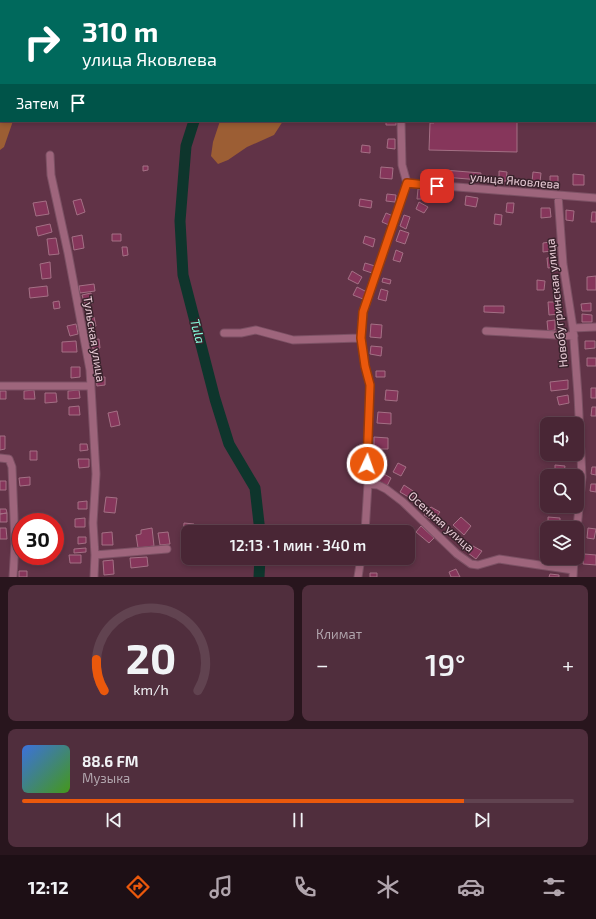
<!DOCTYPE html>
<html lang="ru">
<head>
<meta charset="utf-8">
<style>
  body { margin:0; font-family:"Exo 2",sans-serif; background:#502e3d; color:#f1f3f6; height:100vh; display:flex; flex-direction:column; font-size:15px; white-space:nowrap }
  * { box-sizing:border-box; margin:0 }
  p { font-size:13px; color:#b1a5ad }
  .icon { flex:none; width:22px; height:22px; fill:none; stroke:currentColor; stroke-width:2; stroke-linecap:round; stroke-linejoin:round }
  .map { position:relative; height:577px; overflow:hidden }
  .panel { display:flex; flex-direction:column; gap:8px; padding:8px; background:#28151d; flex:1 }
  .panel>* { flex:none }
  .hud { position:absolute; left:0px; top:0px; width:596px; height:122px; box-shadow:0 2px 6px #0003,0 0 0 1px #614350; background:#00695c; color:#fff; overflow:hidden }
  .buttons { position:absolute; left:540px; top:417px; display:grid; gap:8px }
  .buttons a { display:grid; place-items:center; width:44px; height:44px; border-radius:8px; background:#492635; box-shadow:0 2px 6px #0003,0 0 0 1px #614350; font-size:20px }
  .speed { position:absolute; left:12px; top:513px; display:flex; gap:8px; font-size:20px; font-weight:700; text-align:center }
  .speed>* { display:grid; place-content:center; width:52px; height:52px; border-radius:50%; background:#492635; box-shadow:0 2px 6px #0003,0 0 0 1px #614350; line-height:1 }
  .speed .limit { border:6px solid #d22; background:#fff; color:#111 }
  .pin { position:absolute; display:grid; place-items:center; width:34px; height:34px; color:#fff; margin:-17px; border-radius:8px; box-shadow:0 2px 6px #0006 }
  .me { position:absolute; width:44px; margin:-22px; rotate:3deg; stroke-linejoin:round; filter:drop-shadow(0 0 3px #0008) }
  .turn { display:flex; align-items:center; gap:14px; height:84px; padding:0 16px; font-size:18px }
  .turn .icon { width:52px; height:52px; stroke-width:2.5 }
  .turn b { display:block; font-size:28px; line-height:34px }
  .then { display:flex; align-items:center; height:38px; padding:0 16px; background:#0003; gap:8px; font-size:15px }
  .big { font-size:30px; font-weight:600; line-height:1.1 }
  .panel .widget { flex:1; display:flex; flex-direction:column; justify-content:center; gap:6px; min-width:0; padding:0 14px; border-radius:8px; background:#502e3d }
  .panel .dial { align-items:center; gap:0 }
  .dial svg { height:104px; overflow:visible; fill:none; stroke:#614350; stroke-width:7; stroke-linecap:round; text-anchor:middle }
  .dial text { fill:#f1f3f6; stroke:none }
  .song { display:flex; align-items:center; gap:12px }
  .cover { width:48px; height:48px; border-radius:6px; background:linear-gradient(135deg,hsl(220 70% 55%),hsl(100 70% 35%)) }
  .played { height:4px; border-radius:2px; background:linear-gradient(90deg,#ea580c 80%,#614350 80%) }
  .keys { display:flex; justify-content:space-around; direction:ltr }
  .heat { display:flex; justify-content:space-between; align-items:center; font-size:22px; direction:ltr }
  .panel .tiles { flex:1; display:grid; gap:8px; grid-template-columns:1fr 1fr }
  .widget:last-child { grid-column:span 2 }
  .trip { position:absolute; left:181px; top:525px; width:234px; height:40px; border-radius:8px; background:#492635; box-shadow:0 2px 6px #0003,0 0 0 1px #614350; font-weight:600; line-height:40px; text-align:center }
  .dock { display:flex; height:64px; justify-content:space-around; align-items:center; background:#1d0f15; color:#b1a5ad }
  .dock .icon { width:28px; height:28px }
  .dock .active { color:#ea580c }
  .dock b { font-size:18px; color:#f1f3f6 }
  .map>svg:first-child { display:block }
  .green { fill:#9c5e34 }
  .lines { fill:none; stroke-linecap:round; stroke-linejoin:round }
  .stream { stroke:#0e352c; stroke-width:2 }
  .river { stroke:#0e352c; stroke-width:11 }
  .building { fill:#86365b; stroke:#a47085 }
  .street-casing { stroke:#7c5164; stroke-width:9 }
  .street { stroke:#9e657c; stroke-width:7 }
  .route-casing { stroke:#983908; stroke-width:10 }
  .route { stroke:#ea580c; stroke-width:7 }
  .labels { text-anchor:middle; stroke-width:3; stroke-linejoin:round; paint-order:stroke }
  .street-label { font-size:12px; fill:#e8cbd6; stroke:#39232c }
  .water-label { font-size:13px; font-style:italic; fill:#84fbdb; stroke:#39232c }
</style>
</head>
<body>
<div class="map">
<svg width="596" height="577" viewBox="0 0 596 577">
  <rect width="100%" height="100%" fill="#613347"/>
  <!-- green -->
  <path class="green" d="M392 0H596L595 8V1H392Z
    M0 108 1 121H13L4 147 0 150Z
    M220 121H283L274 135 247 147 228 160 218 164 211 156 213 142Z"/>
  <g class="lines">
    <!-- stream -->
    <path class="stream" d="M345 1 346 0"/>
    <!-- river -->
    <path class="river" d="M273 0V1
      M194 121 186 146 180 221 183 275 215 399 229 444 255 488 260 532
      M259 577 260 558"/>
  </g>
  <!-- building -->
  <path class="building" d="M386 121H396V125H386Z
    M434 121H517V152L429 150 430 123H434Z
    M388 139H395V149L387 148Z
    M362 145 370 146V153L361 152Z
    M143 166H148V170L143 171Z
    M381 167 393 168 392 179 380 178Z
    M444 170 481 173 480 180 444 177Z
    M499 171 507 172 506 181H499Z
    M533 172 541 173 540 182H532Z
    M573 174 584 175V185H573Z
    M550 176H558V185L550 184Z
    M418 189 425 190 424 199H417Z
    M387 194 396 195 395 202 386 201Z
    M466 196 478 198 476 207 465 205Z
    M81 199 85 212 77 215 73 201Z
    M360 199 372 201 371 208 359 206Z
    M46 201 49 214 36 216 33 203Z
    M419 202 428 207 424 213 416 209Z
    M507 203H514L513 213 506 212Z
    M541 208H550L551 217 541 218Z
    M566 210 574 211 573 221 566 220Z
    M592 212H596V222H591Z
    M386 213 393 216 389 225 382 222Z
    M495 214 502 215 501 225 494 224Z
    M404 215 410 217 406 229 400 226Z
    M50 224 52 232 38 236 36 227Z
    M400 230 409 233 405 244 396 241Z
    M112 234H121V241H112Z
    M82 235 84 248 74 250 72 237Z
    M365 236 375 239 373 247 363 243Z
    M56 238 59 254 49 255 47 239Z
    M550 242 551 251 543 252V243Z
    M122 247H127L128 255 123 256Z
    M396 250 403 253 400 262 393 260Z
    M555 257V267L548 268 547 258Z
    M50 262 51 278 42 279 40 264Z
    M365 263 375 266 372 273 363 270Z
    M352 271 362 277 358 284 348 279Z
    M596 276V290H587V277Z
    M383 278 391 280 390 284 382 282Z
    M537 280 545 281 544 290H537Z
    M94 284 95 291 80 293 79 286Z
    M47 286 48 296 30 298 29 288Z
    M357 287 367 292 363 299 353 295Z
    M381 289 388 291 386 301 378 299Z
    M91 293 93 303 85 305 82 295Z
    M59 301 60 308 54 309 53 302Z
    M548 302H558L559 314 549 315Z
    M591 303V311H582L581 304Z
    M484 306H504V313L484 312Z
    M582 314 592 315V322H582Z
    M94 317 96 326 89 327 87 318Z
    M555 320V330L548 331 547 321Z
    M76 324 78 334 70 336 67 326Z
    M371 324 382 325 381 338 370 337Z
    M99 339 100 348 93 349 92 340Z
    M76 341 77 352H62V342Z
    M585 341H595V348L585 349Z
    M371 346 382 347 381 356 370 354Z
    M587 358H596V366H587Z
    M71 367H80V377L71 378Z
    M376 371H385V377H376Z
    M96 377H105V385L97 386Z
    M568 380V389L551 391 550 382Z
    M591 388H596V398H591Z
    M34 390 35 399H24V391Z
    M79 390 80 398 68 399V391Z
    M386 390 398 391 397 401 385 400Z
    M0 391H6V399H0Z
    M45 393H56L57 402 45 403Z
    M568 395 569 403 559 405 557 397Z
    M79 406 80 415H69V407Z
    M592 407H596V416H591Z
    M117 411 120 425 111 427 108 413Z
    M378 412 391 413V424L377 423Z
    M0 436H5V449L0 450Z
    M374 437 388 438V449H374Z
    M80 444H87L88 450 80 451Z
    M30 451H37V460H30Z
    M78 459H89V467L79 468Z
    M398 463 406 467 401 476 393 472Z
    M555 465 565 466 564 473 555 472Z
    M592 467H596V475L591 474Z
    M384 474 391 478 387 486 379 481Z
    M30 477V485L20 486 19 478Z
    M0 481H6V490H0Z
    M591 484H596V492L590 491Z
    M404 485 416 493 412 499 400 492Z
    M106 497 117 498 115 513 104 512Z
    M87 501V509H78V502Z
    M560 506H568V510L560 509Z
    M431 507 440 512 433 521 424 515Z
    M0 509H6L7 513 0 514Z
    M7 513V522H0V514Z
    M461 517 471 526 464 535 453 525Z
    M548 517 560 518V527L548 526Z
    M85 518V527H75V519Z
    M184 523 194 524 193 532H188V538H183Z
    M421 526 434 538 429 543 416 532Z
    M0 528H6L7 539H0Z
    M152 528 154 546 138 548 136 535 141 534V530Z
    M588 528 596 529 594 539 587 538Z
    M19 529H21V540H19Z
    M112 532 113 545H102V533Z
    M168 532 170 544 160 545 158 533Z
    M78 537H86V543L78 544Z
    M473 546 482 551 476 559 468 553Z
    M86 548V552L74 553V549Z
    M584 554 596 555V565L583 564Z
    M69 555H81V563H70Z
    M147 557 148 566 131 568 130 558Z
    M369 558H386V563L369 565Z
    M555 558H564V563L554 562Z
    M113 560 114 574 104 575 103 561Z
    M456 569 460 577H451L449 572Z
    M19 571H27V577H19Z
    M370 573H377V577H370Z
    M550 574 559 575V577H549Z"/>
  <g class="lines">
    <!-- street casing -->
    <g class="street-casing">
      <path id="street" d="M50 155 51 175 68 253 90 370 96 474 93 523 95 555 94 577
        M407 183 596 198
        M558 195 563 264 573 328 578 395 582 477 577 528
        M573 328 596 327
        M486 331 574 336
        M224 333H241L256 330 293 340 361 338
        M0 386H90
        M0 458 9 459 12 467 15 544 13 577
        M368 484 378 485 386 489 403 502 457 554 471 564 478 565 499 559 573 570
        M365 532 368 484 367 464 370 385 365 366 361 338 363 312 407 183 402 165 401 121
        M95 555 167 549
        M358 577 361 558
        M573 577 574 558"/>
    </g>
    <!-- street -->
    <use href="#street" class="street"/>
  </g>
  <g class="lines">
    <!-- route casing -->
    <g class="route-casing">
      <path id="route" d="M367 464 370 385 365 366 361 338 363 312 407 183 437 186"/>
    </g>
    <!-- route -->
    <use href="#route" class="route"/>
  </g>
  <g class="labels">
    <!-- street labels -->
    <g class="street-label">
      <text transform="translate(515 181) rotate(5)" y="4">улица Яковлева</text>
      <text transform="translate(557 303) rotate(-96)" y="4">Новобугринская улица</text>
      <text transform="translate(94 339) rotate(81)" y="4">Тульская улица</text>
      <text transform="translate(441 522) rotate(42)" y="4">Осенняя улица</text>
    </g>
    <!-- water labels -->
    <g class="water-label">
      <text transform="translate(198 331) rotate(75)" y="5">Tula</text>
    </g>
  </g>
</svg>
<div class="buttons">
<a><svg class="icon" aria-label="sound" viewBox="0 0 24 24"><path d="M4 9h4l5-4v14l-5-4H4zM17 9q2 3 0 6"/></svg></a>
<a><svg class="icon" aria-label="search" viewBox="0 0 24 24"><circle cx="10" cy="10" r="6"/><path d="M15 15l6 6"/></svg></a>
<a><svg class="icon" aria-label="layers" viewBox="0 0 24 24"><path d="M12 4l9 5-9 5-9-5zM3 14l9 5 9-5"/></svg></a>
</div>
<div class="speed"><div class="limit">30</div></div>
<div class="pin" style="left:437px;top:186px;background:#d93025"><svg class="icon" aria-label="arrive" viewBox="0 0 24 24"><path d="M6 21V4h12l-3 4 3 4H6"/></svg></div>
<svg class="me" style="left:367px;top:464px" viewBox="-20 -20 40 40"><circle r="17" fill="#ea580c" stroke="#fff" stroke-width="3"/><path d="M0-11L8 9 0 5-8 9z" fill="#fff"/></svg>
<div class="trip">12:13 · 1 мин · 340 m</div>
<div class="hud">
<div class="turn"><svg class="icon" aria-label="right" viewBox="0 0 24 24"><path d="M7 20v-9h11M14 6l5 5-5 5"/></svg><div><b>310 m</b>улица Яковлева</div></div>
<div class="then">Затем<svg class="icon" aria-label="arrive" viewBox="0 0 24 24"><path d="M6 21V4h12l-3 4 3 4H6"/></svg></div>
</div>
</div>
<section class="panel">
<div class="tiles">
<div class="widget dial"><svg viewBox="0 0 100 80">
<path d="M14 69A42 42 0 1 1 86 69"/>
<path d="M14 69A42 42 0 0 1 8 45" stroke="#ea580c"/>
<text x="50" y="56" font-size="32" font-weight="700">20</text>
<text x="50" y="72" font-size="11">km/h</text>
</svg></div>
<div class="widget"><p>Климат</p>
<div class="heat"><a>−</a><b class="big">19°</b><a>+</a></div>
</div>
<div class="widget">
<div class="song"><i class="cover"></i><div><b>88.6 FM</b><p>Музыка</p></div></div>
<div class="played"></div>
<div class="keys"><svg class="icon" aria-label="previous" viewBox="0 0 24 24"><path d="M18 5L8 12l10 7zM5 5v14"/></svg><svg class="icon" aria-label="pause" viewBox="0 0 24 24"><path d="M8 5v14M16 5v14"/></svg><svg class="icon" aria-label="next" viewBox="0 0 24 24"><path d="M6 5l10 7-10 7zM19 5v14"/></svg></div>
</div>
</div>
</section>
<nav class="dock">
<b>12:12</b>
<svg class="icon active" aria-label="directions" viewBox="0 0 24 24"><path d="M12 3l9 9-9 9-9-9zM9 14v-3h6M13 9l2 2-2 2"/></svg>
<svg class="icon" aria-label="music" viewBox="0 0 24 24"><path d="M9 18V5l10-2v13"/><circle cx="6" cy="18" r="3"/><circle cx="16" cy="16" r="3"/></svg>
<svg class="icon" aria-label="phone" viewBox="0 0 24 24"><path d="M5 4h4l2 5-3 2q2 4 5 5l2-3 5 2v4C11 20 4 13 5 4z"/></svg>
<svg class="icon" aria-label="climate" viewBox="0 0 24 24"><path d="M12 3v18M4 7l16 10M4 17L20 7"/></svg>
<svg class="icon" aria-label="car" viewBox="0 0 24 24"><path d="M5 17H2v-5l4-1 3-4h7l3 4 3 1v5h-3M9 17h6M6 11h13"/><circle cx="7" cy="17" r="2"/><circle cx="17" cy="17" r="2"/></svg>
<svg class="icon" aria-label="filters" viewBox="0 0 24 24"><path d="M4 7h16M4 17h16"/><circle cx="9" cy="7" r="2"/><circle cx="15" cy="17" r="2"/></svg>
</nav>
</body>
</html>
